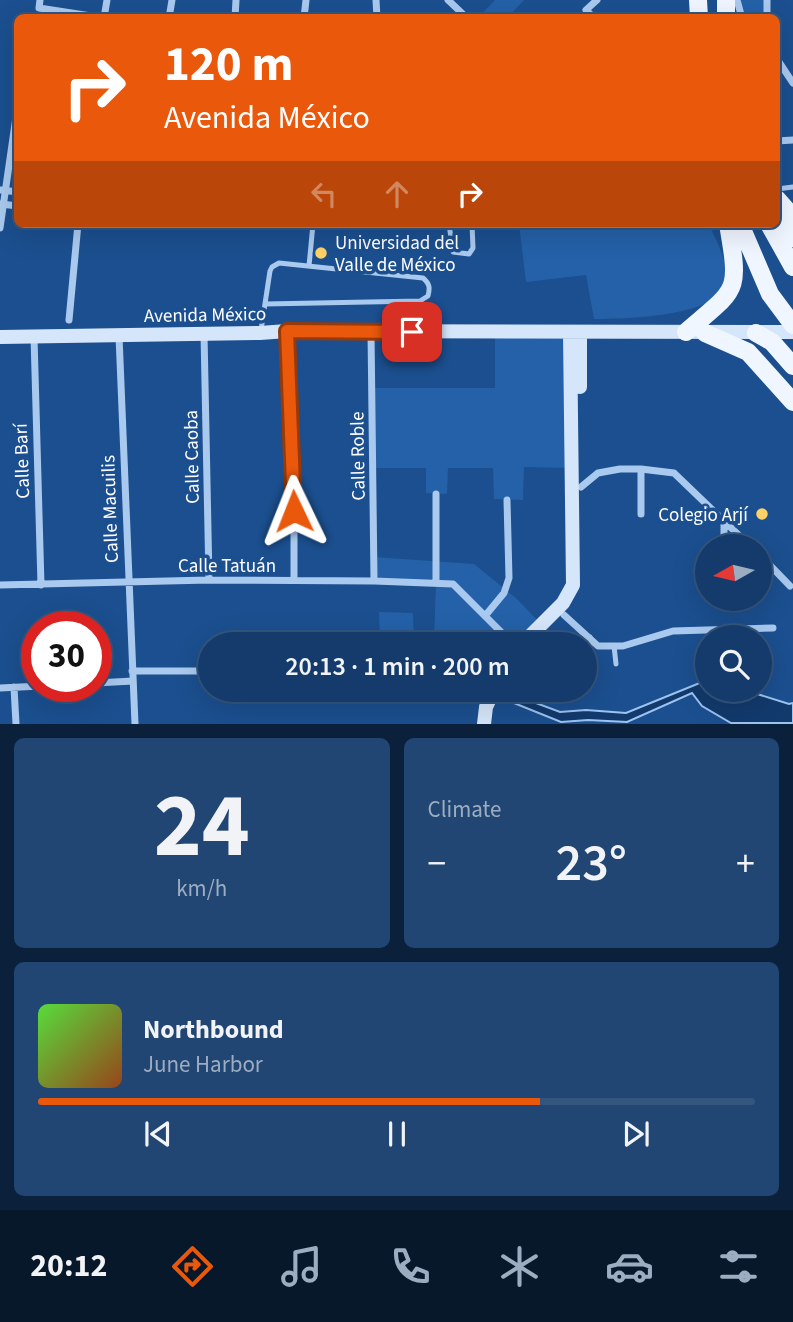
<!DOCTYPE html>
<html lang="en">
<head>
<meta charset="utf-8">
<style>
  body { margin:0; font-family:"Source Sans 3",sans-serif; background:#214673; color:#f1f3f6; height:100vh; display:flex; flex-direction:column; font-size:26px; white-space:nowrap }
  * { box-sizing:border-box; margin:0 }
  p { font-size:23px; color:#9dadc1 }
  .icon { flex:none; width:38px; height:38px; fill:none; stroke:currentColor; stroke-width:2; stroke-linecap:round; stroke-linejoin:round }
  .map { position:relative; height:724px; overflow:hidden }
  .drawer { display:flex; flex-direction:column; gap:14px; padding:14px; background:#0b203b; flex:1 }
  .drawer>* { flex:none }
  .guide { position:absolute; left:14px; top:14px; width:766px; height:214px; border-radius:10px; box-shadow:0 7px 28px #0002,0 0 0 2px #33557e; background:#ea580c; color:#fff; overflow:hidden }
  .needle { width:46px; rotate:262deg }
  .buttons { position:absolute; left:695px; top:534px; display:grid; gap:14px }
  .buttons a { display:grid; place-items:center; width:77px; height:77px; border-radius:50%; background:#143b6b; box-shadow:0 7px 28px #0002,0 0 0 2px #33557e; font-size:35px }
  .speed { position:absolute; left:21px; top:611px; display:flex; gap:14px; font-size:35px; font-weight:700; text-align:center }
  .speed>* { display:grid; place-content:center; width:91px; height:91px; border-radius:50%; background:#143b6b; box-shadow:0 7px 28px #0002,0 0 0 2px #33557e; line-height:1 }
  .speed .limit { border:10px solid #d22; background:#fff; color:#111 }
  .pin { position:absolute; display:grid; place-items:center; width:60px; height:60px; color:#fff; margin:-30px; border-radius:14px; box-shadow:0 4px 10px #0006 }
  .me { position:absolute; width:77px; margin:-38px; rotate:358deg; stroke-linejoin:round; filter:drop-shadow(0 0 5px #0008) }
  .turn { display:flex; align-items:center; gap:24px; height:147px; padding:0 35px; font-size:32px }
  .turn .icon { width:91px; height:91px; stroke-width:2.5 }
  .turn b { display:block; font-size:49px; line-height:60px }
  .lanes { display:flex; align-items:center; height:66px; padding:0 35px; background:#0003; justify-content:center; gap:35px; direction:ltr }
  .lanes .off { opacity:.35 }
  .big { font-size:52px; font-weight:600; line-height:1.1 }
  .drawer .tile { flex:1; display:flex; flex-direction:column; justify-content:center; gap:10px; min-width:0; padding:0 24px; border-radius:10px; background:#214673 }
  .drawer .dial { align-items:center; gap:0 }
  .dial b { font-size:91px; line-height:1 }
  .song { display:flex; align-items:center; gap:21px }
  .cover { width:84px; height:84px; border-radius:10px; background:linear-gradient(135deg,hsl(110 70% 55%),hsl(20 70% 35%)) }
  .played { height:7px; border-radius:4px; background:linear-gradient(90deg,#ea580c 70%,#33557e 70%) }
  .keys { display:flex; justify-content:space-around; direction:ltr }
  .heat { display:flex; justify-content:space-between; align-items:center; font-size:38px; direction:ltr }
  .drawer .tiles { flex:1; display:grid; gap:14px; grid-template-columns:1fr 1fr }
  .tile:last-child { grid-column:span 2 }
  .trip { position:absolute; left:198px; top:632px; width:399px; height:70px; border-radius:35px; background:#143b6b; box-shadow:0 7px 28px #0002,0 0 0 2px #33557e; font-weight:600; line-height:70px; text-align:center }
  .menu { display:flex; height:112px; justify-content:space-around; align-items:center; background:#08182b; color:#9dadc1 }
  .menu .icon { width:49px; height:49px }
  .menu .selected { color:#ea580c }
  .menu b { font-size:32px; color:#f1f3f6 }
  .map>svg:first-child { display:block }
  .green { fill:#2461a8 }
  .water { fill:#123a6d; stroke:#9cc4f0; stroke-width:2 }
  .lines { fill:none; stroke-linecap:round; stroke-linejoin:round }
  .lane { stroke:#a9c9ee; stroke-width:5 }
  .street { stroke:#a9c9ee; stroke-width:7 }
  .secondary { stroke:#d6e6fa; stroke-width:14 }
  .primary { stroke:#f0f6ff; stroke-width:18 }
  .route-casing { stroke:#983908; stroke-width:18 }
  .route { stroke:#ea580c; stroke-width:12 }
  .poi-dot { fill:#ffd166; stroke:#1b4f8f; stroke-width:2.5 }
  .labels { text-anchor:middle; stroke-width:7; stroke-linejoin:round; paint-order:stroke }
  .poi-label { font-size:19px; fill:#fff; stroke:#1b4f8f; text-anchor:start }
  .street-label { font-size:19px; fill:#fff; stroke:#1b4f8f }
</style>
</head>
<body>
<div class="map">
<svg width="793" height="724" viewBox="0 0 793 724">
  <rect width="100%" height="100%" fill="#1b4f8f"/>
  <!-- green -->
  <path class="green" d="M495 0H524L508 17H479Z
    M740 0H764V17H746Z
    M519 224H709C716 241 732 268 725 286 714 317 622 319 594 319L586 275 526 282Z
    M495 332 570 333 572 468 524 467 523 500 494 499 493 468H448L447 494 426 493V468H373L372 388H495Z
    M374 557 474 564 517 599 542 625 522 644H380L379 612 413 613 414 642 434 641 436 583 374 581Z"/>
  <!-- water -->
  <path class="water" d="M707 680V690H749L751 692 789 704 793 703V723H731L702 706 692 693 627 722 588 720 561 722 499 697 475 690H501L560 712 586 710 626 713Z"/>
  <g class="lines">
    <!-- lane -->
    <path class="lane" d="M777 189 793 187
      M449 224 453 252 469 254 473 248 472 224
      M309 266 313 224
      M420 301 432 331
      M261 330 270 271 272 267 279 263 423 278C430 284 430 288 428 296L420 301 265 304
      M590 637V662
      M614 646 616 664"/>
    <!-- street -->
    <path class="street" d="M40 0 39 8 104 18
      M376 0 377 18
      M448 0 467 18
      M737 0 742 18
      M104 18 107 0
      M169 18 172 0
      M235 18 236 0
      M304 18 306 0
      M594 18 586 10 597 0
      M767 18V0
      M777 59 793 83
      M777 141 793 140
      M1 190 18 192
      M1 204 18 206
      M0 228 18 103
      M69 320 78 224
      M287 331 294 511V580
      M371 331 374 581
      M204 334 209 580
      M119 336 135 724
      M34 337 41 585
      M641 469V514
      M581 487 598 473 620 469H641L674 473 750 546
      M436 494V583
      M724 520V546
      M760 555 790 586
      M0 585 209 580 374 581 453 584 513 644
      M564 615 598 646H623L673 631 773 628
      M485 616 504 593 509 578 507 500
      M132 671H210
      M96 683 133 681
      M14 687 16 724
      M0 688 41 686"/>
    <!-- secondary -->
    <path class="secondary" d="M580 333V387
      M0 337 260 333 287 331 793 332
      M522 644 563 603 573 585 570 333
      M484 724 486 707 494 690"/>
    <!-- primary -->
    <path class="primary" d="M698 0 699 18
      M726 0V18
      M777 199 793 217
      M777 219 793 238
      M740 224 770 294 793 325
      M769 224 793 267
      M686 332C738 287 740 294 728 224
      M705 333 748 352 793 402
      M756 333 772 342 793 366"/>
  </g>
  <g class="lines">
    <!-- route casing -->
    <g class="route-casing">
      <path id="route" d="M294 511 287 331 412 332"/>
    </g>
    <!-- route -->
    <use href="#route" class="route"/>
  </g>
  <!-- markers -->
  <g class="poi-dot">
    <circle cx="321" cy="253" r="7"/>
    <circle cx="762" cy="514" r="7"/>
  </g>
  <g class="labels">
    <!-- poi labels -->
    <g class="poi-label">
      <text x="335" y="249">Universidad del<tspan x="335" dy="22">Valle de México</tspan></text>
      <text x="748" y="521" text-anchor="end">Colegio Arjí</text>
    </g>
    <!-- street labels -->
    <g class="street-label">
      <text transform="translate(205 314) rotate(-1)" y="7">Avenida México</text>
      <text transform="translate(357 456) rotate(-91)" y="7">Calle Roble</text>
      <text transform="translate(191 457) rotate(-91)" y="7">Calle Caoba</text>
      <text transform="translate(21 461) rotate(-92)" y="7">Calle Barí</text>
      <text transform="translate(109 509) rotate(-92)" y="7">Calle Macuilis</text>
      <text x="227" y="572">Calle Tatuán</text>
    </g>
  </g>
</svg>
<div class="buttons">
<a><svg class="needle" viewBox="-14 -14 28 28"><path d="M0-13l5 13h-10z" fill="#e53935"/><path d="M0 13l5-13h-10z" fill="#9dadc1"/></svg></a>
<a><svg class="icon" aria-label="search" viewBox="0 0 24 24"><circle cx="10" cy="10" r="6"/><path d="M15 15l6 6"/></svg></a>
</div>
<div class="speed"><div class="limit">30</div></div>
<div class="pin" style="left:412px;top:332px;background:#d93025"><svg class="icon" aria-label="arrive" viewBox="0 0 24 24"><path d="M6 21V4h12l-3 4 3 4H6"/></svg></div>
<svg class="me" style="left:294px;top:511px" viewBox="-20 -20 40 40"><path d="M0-17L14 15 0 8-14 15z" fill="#ea580c" stroke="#fff" stroke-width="4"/></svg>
<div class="trip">20:13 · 1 min · 200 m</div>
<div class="guide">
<div class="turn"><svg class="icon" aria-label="right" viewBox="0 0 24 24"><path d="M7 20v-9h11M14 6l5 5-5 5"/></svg><div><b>120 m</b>Avenida México</div></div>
<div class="lanes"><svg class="icon off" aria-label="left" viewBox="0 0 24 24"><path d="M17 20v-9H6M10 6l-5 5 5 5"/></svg><svg class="icon off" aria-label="ahead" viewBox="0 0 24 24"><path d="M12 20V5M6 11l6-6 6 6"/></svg><svg class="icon" aria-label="right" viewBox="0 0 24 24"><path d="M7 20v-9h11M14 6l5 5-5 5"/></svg></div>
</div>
</div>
<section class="drawer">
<div class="tiles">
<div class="tile dial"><b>24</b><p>km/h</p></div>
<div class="tile"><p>Climate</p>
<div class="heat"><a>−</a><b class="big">23°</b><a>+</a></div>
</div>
<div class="tile">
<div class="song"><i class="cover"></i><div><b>Northbound</b><p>June Harbor</p></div></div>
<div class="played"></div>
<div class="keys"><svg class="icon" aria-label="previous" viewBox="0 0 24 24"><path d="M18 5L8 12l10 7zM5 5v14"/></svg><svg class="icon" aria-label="pause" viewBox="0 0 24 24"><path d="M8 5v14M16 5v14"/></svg><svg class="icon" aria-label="next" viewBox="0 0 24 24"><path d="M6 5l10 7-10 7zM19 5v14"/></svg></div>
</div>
</div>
</section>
<nav class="menu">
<b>20:12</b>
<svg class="icon selected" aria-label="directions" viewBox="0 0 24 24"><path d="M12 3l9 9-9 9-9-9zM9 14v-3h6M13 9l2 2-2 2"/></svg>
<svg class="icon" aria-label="music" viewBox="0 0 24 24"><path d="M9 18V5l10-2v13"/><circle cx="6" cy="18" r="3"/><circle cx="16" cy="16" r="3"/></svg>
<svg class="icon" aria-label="phone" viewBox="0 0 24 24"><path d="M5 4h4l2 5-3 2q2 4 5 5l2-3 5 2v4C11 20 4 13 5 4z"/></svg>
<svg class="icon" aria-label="climate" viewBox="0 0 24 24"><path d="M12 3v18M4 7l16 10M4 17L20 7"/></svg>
<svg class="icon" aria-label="car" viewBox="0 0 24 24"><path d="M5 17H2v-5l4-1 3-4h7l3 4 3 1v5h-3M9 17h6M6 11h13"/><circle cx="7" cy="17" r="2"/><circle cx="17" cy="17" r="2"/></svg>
<svg class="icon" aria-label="filters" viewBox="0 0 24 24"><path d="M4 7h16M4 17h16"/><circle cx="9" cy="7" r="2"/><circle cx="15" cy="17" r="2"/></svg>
</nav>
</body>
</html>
